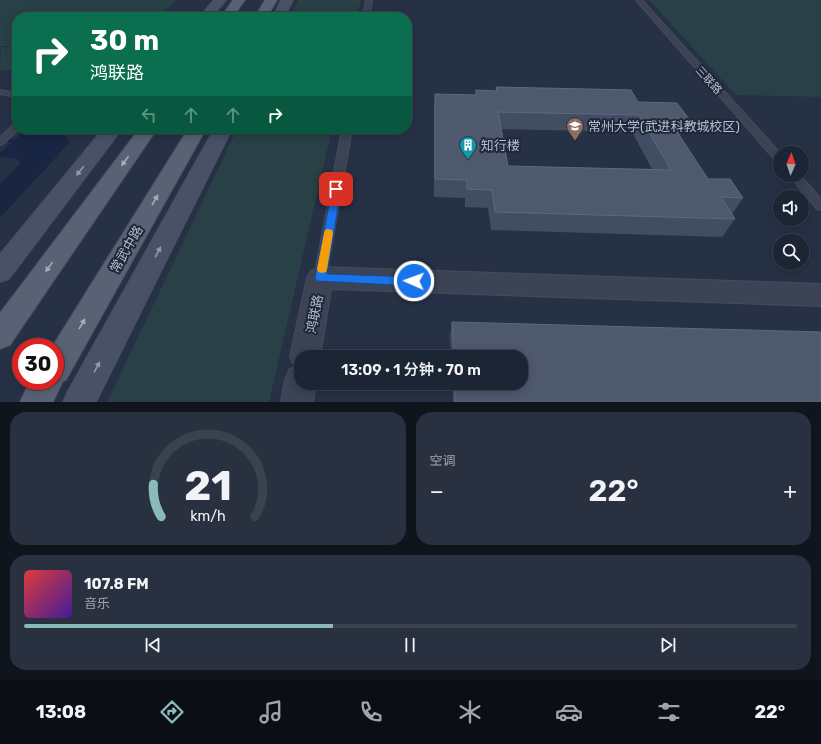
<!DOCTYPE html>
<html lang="zh">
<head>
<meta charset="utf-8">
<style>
  body { margin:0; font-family:Rubik,"Noto Sans SC",sans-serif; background:#293140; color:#f1f3f6; height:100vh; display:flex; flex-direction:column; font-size:15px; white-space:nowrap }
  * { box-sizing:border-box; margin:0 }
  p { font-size:13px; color:#a0a5ac }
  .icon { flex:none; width:22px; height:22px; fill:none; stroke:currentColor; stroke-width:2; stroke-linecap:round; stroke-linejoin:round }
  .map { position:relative; height:402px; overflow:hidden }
  .drawer { display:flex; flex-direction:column; gap:10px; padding:10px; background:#0f141d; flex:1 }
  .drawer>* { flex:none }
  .guide { position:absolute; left:12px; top:12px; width:400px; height:122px; border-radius:16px; box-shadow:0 2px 10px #0003,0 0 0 1px #3a424f; background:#0b6e4f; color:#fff; overflow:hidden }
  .needle { width:26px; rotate:2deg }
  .tools { position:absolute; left:773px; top:146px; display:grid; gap:8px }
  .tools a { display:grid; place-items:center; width:36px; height:36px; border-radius:50%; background:#1c2534; box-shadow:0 2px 10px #0003,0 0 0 1px #3a424f; font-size:20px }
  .speed { position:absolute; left:12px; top:338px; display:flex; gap:8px; font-size:20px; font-weight:700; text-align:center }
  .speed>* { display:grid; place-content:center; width:52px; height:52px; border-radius:50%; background:#1c2534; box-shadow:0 2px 10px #0003,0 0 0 1px #3a424f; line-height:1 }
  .speed .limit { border:6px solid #d22; background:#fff; color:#111 }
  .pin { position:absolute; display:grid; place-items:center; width:34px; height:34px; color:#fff; margin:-17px; border-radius:8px; box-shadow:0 2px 6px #0006 }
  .me { position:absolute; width:44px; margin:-22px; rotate:272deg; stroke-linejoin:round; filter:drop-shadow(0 0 3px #0008) }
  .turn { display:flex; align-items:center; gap:14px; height:84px; padding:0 12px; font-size:18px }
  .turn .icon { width:52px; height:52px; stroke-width:2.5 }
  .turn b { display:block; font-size:28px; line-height:34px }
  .lanes { display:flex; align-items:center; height:38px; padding:0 12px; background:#0003; justify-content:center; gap:20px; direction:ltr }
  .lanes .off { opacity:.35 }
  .big { font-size:30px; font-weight:600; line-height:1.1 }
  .drawer .tile { flex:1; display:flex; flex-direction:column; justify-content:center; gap:6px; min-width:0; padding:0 14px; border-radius:16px; background:#293140 }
  .drawer .dial { align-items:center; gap:0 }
  .dial svg { height:104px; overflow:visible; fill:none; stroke:#3a424f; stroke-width:7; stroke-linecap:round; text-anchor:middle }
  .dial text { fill:#f1f3f6; stroke:none }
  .song { display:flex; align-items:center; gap:12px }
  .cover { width:48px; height:48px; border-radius:6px; background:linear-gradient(135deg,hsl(0 70% 55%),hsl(260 70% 35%)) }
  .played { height:4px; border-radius:2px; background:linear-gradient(90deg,#8bbbb9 40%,#3a424f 40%) }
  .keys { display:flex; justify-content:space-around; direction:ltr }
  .heat { display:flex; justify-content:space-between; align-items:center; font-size:22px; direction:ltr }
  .drawer .tiles { flex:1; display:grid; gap:10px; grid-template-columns:1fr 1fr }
  .tile:last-child { grid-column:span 2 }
  .trip { position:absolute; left:294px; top:350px; width:234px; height:40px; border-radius:16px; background:#1c2534; box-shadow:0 2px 10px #0003,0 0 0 1px #3a424f; font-weight:600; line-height:40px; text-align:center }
  .menu { display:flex; height:64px; justify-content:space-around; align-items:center; background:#0b0f15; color:#a0a5ac }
  .menu .icon { width:28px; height:28px }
  .menu .active { color:#8bbbb9 }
  .menu b { font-size:18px; color:#f1f3f6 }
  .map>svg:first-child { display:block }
  .green { fill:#284046 }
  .water { fill:#182644 }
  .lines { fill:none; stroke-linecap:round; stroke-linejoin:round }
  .stream { fill:#182644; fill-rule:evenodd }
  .lane-casing { stroke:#444c5d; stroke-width:2 }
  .street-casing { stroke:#444c5d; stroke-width:2 }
  .secondary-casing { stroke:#444c5d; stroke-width:2 }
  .primary-casing { stroke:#444c5d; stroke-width:2 }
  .lane { fill:#3b4354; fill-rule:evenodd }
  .street { fill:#3b4354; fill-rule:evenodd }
  .secondary { fill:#495167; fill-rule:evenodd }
  .primary { fill:#596274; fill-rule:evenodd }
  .wall { fill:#414d63; fill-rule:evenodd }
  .building { fill:#4e596e; stroke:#5e697d; fill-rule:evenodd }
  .oneway { fill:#a5acbb }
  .oneway2 { fill:#9198a9 }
  .route { fill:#1a73e8; stroke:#114b97 }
  .slow { fill:#f59e0b }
  .labels { text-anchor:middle; stroke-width:4; stroke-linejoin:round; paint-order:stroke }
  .far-street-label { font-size:11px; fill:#b8bfcd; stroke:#1f283a }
  .poi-label { font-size:13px; fill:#b8bfcd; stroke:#1f283a; text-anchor:start }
  .street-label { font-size:13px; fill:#b8bfcd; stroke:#1f283a }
</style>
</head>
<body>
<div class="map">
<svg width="821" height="402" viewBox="0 0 821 402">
  <rect width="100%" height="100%" fill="#263145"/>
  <!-- green -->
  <path class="green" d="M0 0H176L158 17H17V46H0Z
    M298 0H361L357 17H290Z
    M649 0H821V97L736 95Z
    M1 47H17V70H0Z
    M237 129H332L269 402H107Z"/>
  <!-- water -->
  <path class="water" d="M26 129 65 135 70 142 0 218V184L20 164 18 159 0 157V153Z"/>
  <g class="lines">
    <!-- stream -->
    <path class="stream" d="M0 136 22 142 23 143 20 145 0 140Z"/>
    <!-- lane casing -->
    <g class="lane-casing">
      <path id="lane" d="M366 0H372L369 17H363Z
        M636 0H642L780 153V162L776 161Z
        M0 90 17 93V97L0 94Z
        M17 123V129H19L3 144 0 145V137L14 124Z
        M342 129H352L326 278 325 282 320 283 315 282 314 278Z
        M789 175H800L821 199V210L817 209Z"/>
    </g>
    <!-- street casing -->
    <g class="street-casing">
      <path id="street" d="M320 267 821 284V306L331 289 320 357H301V383H316L313 402H281L285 380 290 369 295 367 290 357 307 278 311 271Z"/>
    </g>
    <!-- secondary casing -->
    <g class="secondary-casing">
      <path id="secondary" d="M214 0H226L212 17H199Z
        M281 0H293L285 17H273Z
        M103 129H122L9 279 0 282V254Z
        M214 129H232L96 402H63L68 391Z"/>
    </g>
    <!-- primary casing -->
    <g class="primary-casing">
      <path id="primary" d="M233 0H245L233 17H221Z
        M265 0H277L267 17H255Z
        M139 129H157L10 345 0 349V313Z
        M188 129H206L66 380 63 381 53 402H20L30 381H55V347H52Z"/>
    </g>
    <!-- lane -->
    <use href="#lane" class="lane"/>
    <!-- street -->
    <use href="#street" class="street"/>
    <!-- secondary -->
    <use href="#secondary" class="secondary"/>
    <!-- primary -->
    <use href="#primary" class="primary"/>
  </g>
  <!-- wall -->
  <path class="wall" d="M496 87 638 102 689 119 680 136 708 179 743 198 732 214 735 219 722 237 491 230 488 208 465 207V198L434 197V111L435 94 475 95 476 90 496 91ZM501 129 632 132 652 169 508 166Z
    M452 322 821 402H453L452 383H521V357H451L450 336Z"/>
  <!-- building -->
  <path class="building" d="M496 87 631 90 638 102 677 103 689 119 668 118 708 179H730L743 198 721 197 735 219 495 212 492 190 467 189V180L435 179V94L476 95V90L497 91ZM498 112 639 115 671 170 508 166Z
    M452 322 821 332V402H455V383H521V357H454Z"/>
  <!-- one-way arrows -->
  <defs><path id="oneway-solid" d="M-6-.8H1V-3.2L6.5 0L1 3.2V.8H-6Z"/></defs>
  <g class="oneway">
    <use href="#oneway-solid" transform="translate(125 161) rotate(126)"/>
    <use href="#oneway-solid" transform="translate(155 200) rotate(-60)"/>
    <use href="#oneway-solid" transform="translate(49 267) rotate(126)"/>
    <use href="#oneway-solid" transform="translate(82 324) rotate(-60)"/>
  </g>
  <g class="oneway2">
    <use href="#oneway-solid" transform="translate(80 171) rotate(128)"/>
    <use href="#oneway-solid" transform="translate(158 252) rotate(-62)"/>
    <use href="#oneway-solid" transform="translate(97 367) rotate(-62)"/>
  </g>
  <!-- route -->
  <path class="route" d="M336 186 341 189 327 274 414 277 418 278 420 281 418 285 414 286 317 281 315 278 332 189Z"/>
  <!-- slow -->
  <path class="slow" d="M328 229 332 230 333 233 327 269 326 272 322 273 318 272 317 269 324 233 325 230Z"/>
  <!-- icons -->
  <defs>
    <g id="university-pin" transform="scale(0.9)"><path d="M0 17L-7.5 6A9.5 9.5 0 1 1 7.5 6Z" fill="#8d6e63" stroke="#1f283a"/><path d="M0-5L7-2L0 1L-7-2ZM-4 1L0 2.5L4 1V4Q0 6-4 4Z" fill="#fff"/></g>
    <g id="building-pin" transform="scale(0.9)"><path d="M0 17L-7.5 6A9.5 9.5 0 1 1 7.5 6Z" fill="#0f9aa8" stroke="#1f283a"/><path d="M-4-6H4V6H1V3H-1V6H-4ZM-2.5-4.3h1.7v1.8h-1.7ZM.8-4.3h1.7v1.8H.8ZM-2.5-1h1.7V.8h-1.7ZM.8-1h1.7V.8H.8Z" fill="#fff"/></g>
  </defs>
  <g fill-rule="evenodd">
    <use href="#university-pin" x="575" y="126"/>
    <use href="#building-pin" x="468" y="145"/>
  </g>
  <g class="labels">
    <!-- far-street labels -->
    <g class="far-street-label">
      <text transform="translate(709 80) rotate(48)" y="4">三联路</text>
    </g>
    <!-- poi labels -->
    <g class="poi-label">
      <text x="588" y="131">常州大学(武进科教城校区)</text>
      <text x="481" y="150">知行楼</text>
    </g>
    <!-- street labels -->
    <g class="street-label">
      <text transform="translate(126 249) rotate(-60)" y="5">常武中路</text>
      <text transform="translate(314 314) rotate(-79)" y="5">鸿联路</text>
    </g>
  </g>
</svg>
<div class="tools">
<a><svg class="needle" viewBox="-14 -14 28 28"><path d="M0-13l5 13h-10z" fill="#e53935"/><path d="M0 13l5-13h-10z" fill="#a0a5ac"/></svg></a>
<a><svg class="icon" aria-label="sound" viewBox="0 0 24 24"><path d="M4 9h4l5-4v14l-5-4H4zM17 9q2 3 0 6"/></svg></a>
<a><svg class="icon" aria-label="search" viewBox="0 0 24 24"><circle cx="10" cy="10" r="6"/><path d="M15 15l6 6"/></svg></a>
</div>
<div class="speed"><div class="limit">30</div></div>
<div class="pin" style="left:336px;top:189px;background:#d93025"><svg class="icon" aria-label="arrive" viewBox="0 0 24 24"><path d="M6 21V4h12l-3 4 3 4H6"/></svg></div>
<svg class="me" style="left:414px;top:281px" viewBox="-20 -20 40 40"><circle r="17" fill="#1a73e8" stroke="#fff" stroke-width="3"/><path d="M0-11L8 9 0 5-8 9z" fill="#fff"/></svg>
<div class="trip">13:09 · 1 分钟 · 70 m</div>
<div class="guide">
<div class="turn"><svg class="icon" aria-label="right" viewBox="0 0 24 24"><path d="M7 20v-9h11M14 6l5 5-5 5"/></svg><div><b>30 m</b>鸿联路</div></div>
<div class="lanes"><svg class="icon off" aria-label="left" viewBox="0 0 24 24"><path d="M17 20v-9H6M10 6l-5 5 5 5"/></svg><svg class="icon off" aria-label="ahead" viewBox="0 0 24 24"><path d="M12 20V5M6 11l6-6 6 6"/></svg><svg class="icon off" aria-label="ahead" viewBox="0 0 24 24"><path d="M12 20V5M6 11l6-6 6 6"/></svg><svg class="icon" aria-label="right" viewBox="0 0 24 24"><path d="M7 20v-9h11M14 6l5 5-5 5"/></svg></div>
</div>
</div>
<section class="drawer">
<div class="tiles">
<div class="tile dial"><svg viewBox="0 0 100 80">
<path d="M14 69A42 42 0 1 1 86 69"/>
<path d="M14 69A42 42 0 0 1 8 44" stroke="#8bbbb9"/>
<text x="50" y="56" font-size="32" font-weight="700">21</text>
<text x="50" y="72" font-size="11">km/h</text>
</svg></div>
<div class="tile"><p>空调</p>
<div class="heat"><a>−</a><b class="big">22°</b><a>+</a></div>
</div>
<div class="tile">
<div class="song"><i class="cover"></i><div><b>107.8 FM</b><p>音乐</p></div></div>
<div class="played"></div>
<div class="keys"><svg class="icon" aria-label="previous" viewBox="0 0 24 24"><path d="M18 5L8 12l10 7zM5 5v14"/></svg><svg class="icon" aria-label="pause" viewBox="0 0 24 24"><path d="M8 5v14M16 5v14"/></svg><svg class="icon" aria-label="next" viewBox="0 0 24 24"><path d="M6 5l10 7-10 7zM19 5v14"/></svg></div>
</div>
</div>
</section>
<nav class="menu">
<b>13:08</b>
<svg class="icon active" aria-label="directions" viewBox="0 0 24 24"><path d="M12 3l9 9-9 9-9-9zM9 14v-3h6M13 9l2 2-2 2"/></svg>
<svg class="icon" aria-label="music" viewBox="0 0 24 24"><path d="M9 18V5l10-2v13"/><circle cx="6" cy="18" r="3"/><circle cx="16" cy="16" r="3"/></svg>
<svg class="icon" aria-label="phone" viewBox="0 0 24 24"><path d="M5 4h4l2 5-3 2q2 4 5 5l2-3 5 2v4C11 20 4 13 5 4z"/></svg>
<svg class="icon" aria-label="climate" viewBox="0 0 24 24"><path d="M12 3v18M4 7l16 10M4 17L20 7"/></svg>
<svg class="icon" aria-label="car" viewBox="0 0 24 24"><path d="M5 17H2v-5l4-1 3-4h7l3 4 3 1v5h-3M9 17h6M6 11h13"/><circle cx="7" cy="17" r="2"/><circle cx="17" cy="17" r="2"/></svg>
<svg class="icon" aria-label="filters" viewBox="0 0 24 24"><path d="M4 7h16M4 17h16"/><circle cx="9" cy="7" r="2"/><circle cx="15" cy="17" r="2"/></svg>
<b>22°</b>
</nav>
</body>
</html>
